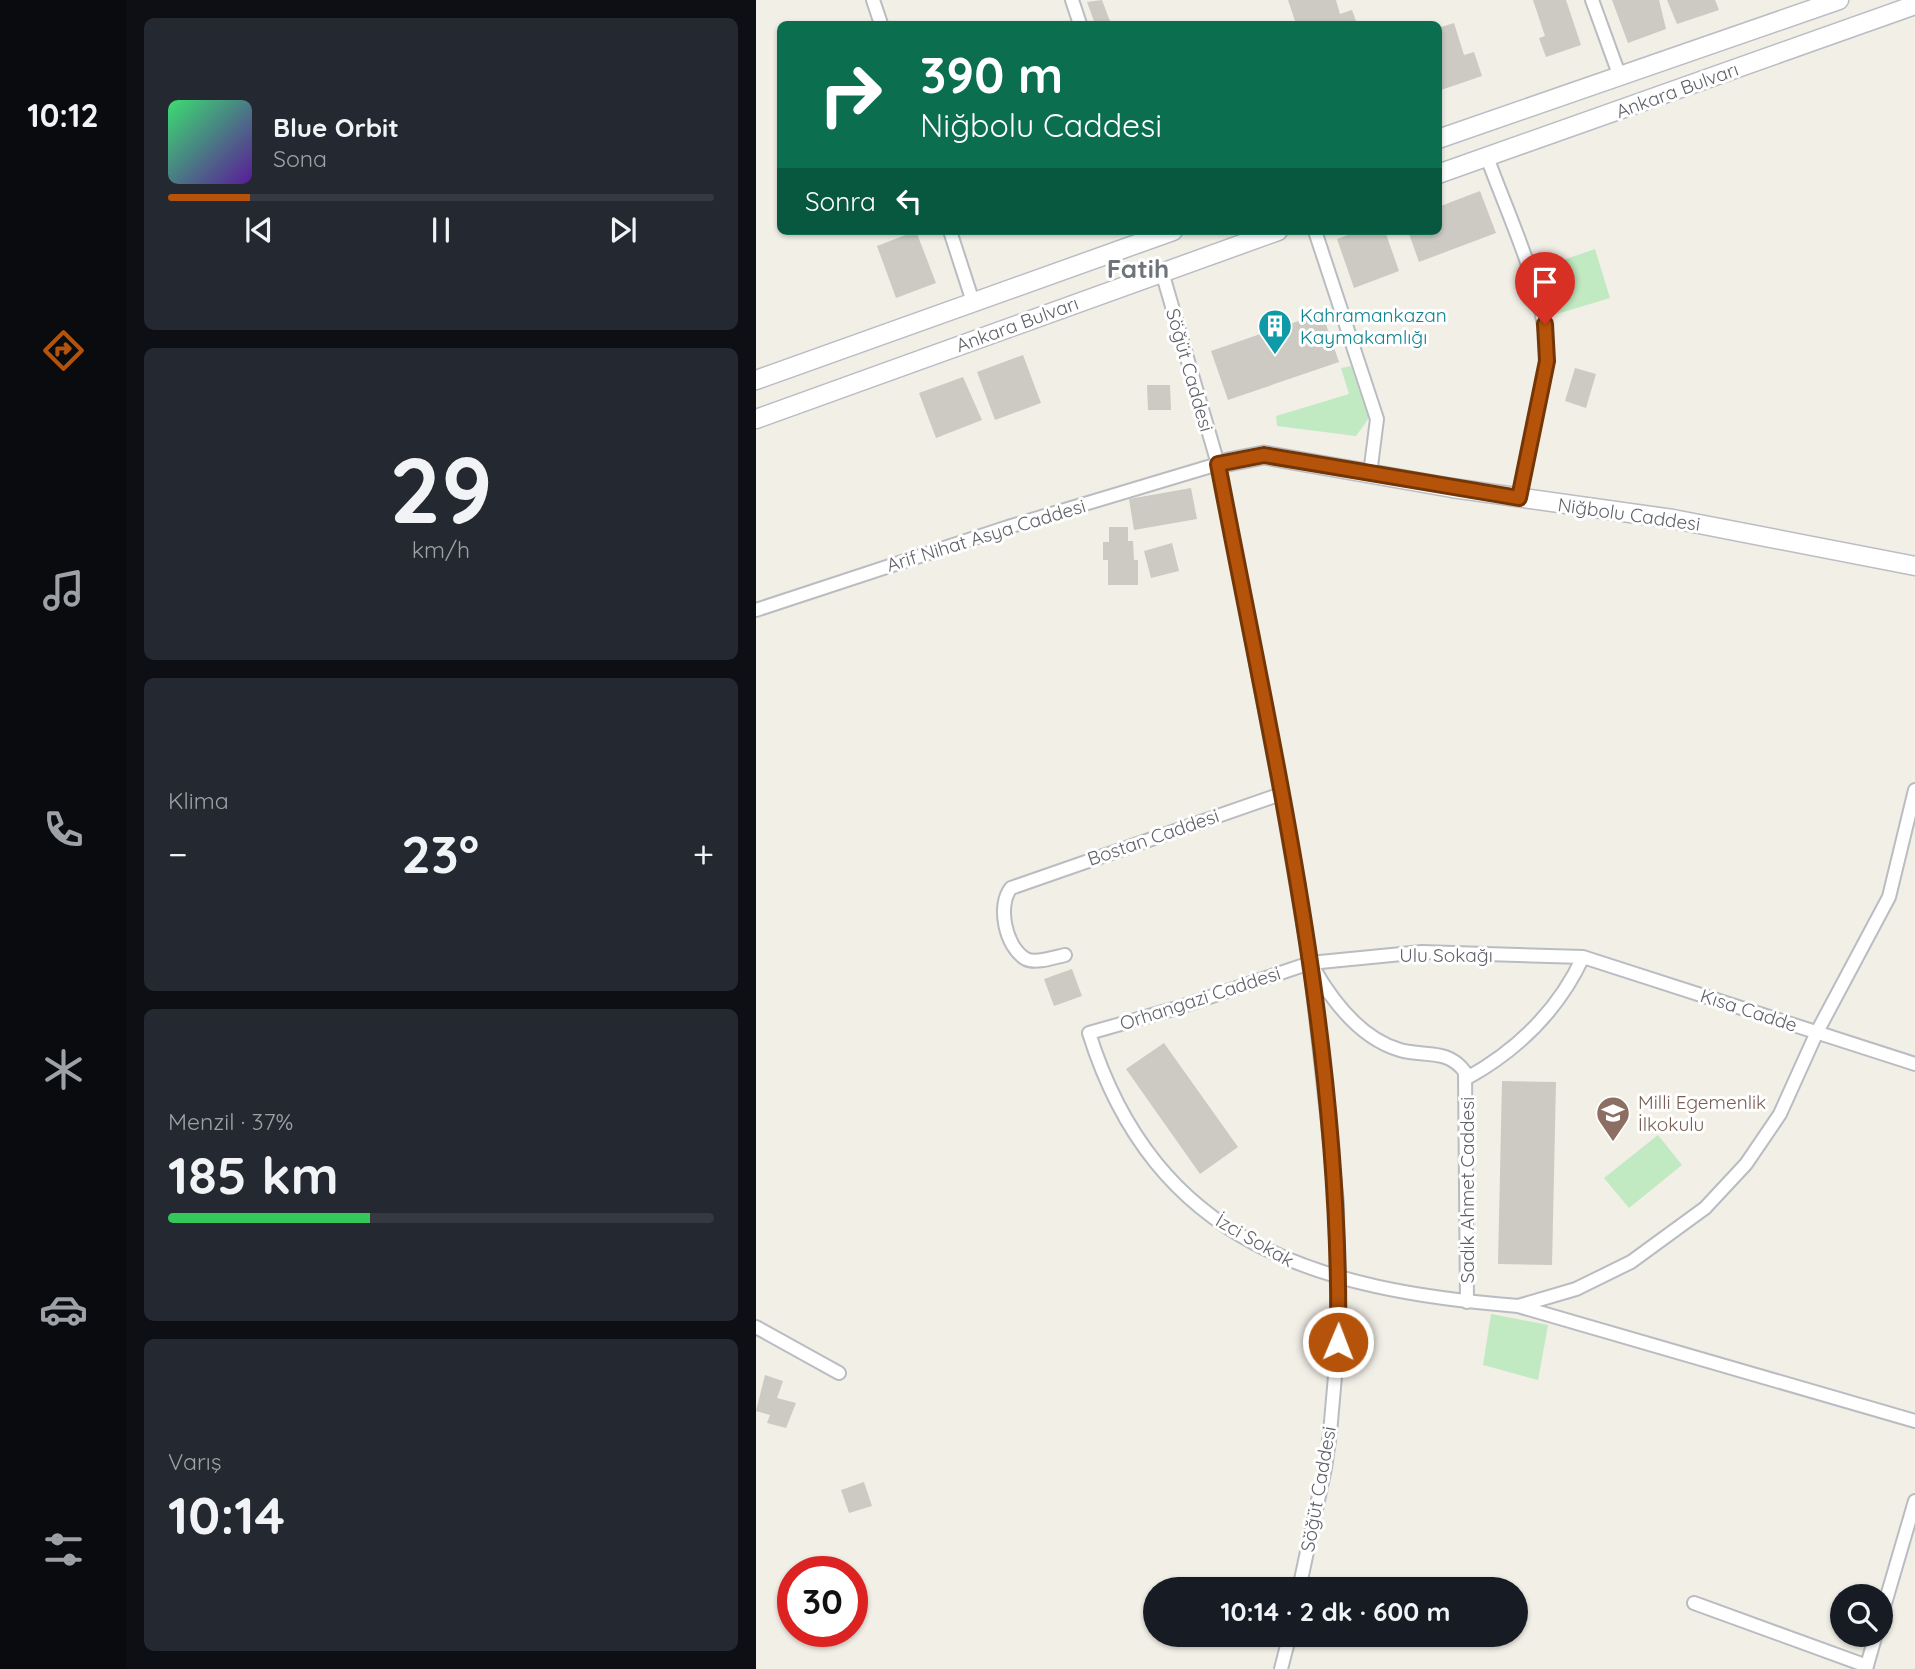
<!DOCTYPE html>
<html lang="tr">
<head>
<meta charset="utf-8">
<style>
  body { margin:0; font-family:Quicksand,sans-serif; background:#242831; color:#f1f3f6; height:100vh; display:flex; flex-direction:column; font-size:26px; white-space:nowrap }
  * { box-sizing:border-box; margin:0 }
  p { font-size:23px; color:#9ea1a6 }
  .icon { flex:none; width:38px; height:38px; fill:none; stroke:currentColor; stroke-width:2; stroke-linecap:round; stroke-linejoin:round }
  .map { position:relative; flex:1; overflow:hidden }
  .side { display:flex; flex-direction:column; gap:18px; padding:18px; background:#0d0f14; width:630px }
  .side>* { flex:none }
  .guide { position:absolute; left:21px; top:21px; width:665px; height:214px; border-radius:10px; box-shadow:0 2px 5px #0004; background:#0b6e4f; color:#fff; overflow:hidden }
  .buttons { position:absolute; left:1074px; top:1584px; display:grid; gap:14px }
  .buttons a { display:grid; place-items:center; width:63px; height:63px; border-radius:50%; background:#171b24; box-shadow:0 2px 5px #0004; font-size:35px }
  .speed { position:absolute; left:21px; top:1556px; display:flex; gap:14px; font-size:35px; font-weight:700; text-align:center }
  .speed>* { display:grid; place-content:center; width:91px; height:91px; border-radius:50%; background:#171b24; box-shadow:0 2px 5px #0004; line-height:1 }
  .speed .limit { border:10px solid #d22; background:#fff; color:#111 }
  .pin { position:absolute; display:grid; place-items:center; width:60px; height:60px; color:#fff; margin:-72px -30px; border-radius:50% 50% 50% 0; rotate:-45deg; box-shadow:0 0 7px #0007 }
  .pin .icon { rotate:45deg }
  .me { position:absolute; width:77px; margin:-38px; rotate:1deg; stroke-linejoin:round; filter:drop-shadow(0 0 5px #0008) }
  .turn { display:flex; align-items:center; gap:24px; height:147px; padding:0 28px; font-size:32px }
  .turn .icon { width:91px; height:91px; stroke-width:2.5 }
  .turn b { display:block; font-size:49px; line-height:60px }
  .then { display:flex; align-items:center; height:66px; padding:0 28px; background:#0003; gap:14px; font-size:26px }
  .big { font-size:52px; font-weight:700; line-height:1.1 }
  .side .tile { flex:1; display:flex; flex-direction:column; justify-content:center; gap:10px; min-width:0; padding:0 24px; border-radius:10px; background:#242831 }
  .side .dial { align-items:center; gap:0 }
  .dial b { font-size:91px; line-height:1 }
  .song { display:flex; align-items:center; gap:21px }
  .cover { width:84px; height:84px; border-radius:10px; background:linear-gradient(135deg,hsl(140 70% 55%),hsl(270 70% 35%)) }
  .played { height:7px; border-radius:4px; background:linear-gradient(90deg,#b45309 15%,#363941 15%) }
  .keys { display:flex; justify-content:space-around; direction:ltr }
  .heat { display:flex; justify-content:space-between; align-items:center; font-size:38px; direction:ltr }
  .charge { height:10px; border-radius:5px; background:linear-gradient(90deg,#34c759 37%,#363941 0) }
  .trip { position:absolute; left:387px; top:1577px; width:385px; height:70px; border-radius:35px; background:#171b24; box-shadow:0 2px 5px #0004; font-weight:700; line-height:70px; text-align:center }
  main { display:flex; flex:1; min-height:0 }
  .tab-bar { display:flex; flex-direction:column; width:126px; justify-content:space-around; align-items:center; background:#090b0e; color:#9ea1a6 }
  .tab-bar .icon { width:49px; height:49px }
  .tab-bar .active { color:#b45309 }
  .tab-bar b { font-size:32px; color:#f1f3f6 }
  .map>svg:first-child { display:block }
  .green { fill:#c1eac3 }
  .building { fill:#cccac3 }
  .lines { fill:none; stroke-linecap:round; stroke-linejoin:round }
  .street-casing { stroke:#b9bcc1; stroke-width:16 }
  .secondary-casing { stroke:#babdc3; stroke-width:21 }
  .street { stroke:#fff; stroke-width:12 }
  .secondary { stroke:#fff; stroke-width:18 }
  .route-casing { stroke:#753606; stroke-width:18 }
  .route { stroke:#b45309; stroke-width:12 }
  .labels { text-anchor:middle; stroke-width:6; stroke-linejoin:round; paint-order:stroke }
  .street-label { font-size:19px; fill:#5e6268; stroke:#fff }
  .culture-label { font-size:19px; fill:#0d838f; stroke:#fff; text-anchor:start }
  .education-label { font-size:19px; fill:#785e54; stroke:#fff; text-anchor:start }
  .district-label { font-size:26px; font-weight:bold; fill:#6f747a; stroke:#fff }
</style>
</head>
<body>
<main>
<nav class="tab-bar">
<b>10:12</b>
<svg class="icon active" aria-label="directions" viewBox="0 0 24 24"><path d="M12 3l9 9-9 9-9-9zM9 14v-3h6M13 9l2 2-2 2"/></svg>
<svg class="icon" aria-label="music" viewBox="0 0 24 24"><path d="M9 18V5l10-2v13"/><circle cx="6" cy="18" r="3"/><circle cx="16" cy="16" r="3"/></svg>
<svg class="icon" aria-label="phone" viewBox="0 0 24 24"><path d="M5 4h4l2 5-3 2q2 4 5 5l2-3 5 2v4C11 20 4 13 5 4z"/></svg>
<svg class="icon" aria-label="climate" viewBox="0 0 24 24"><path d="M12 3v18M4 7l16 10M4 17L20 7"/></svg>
<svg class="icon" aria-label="car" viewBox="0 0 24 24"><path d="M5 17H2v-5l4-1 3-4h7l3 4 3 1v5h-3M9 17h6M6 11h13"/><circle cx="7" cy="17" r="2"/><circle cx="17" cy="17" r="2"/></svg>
<svg class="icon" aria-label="filters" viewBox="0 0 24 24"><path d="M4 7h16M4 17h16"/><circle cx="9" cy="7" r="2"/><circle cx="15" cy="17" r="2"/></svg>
</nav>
<section class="side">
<div class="tile">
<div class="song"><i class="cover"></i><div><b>Blue Orbit</b><p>Sona</p></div></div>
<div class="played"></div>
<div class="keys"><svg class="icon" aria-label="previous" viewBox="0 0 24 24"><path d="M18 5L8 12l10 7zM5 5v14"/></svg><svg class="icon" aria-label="pause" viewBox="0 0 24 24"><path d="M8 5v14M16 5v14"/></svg><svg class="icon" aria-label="next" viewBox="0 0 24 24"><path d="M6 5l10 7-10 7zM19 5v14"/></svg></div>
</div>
<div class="tile dial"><b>29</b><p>km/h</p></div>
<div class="tile"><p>Klima</p>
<div class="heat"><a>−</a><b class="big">23°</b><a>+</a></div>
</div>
<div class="tile"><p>Menzil · 37%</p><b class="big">185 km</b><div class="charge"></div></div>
<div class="tile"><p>Varış</p><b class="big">10:14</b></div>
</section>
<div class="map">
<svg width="1159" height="1669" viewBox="0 0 1159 1669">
  <rect width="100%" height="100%" fill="#f1efe6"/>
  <!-- green -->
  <path class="green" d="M839 249 854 298 794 316 778 270Z
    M595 366 613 418 600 436 521 426 520 416 593 394 585 368Z
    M902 1135 926 1165 873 1208 848 1178Z
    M735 1314 792 1325 782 1380 727 1365Z"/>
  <!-- building -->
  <path class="building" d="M346 0 355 24H339L331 2Z
    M532 0H580L584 14 596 10 600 21 597 24H540Z
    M777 0H810L825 45 790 57 783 38 789 36Z
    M856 0H903L910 29 872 43Z
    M911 0H959L963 10 921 24Z
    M698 23 708 55 718 52 726 76 682 91V28Z
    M724 191 740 233 663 262 652 231H682V207Z
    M160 231 180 283 140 298 121 246Z
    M603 231H629L643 271 598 288 581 239Z
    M805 266 812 284 793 292 786 273Z
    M566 313 583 362 472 400 455 351Z
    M267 355 285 403 239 420 221 372Z
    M819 368 840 374 830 408 809 401Z
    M207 377 226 420 180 438 163 393Z
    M391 385H414L415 410H392Z
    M435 488 441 519 378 530 373 499Z
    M353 527H372V541H377L378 560H382V585H352V560H347V542H353Z
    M416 543 423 571 395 578 388 551Z
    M316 969 326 996 298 1006 288 979Z
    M408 1043 482 1147 444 1174 370 1069Z
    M746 1081 800 1082 796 1265 742 1264Z
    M9 1375 27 1381 21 1398 40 1403 30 1428 11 1423 14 1415 0 1411Z
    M108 1482 116 1506 93 1513 85 1490Z"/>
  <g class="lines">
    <!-- street casing -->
    <g class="street-casing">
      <path id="street" d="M117 0 125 24
        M316 0 324 24
        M836 0 864 77
        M731 157C753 218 792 297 791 361L763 498
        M194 231 217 302
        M559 231 621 419 614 474
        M406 272 462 464 525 794 554 963 581 1203 582 1342 574 1433 569 1468 543 1589
        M0 610 252 527 462 464
        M309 955C299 957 280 964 270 959 249 947 241 905 255 888L525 794
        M558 969C577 1002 606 1039 644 1050 668 1057 692 1048 709 1072L711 1302
        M1159 1064 827 957 666 952 554 963 421 1008 333 1033C399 1244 562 1290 762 1306L1159 1421
        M711 1078C763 1049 802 1011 827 957
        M762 1306 820 1289 875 1262 949 1208 990 1164 1024 1114 1061 1032 1133 897 1159 790
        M0 1327 83 1373
        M938 1603 1111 1666
        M1125 1617 1159 1501
        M525 1669 534 1634
        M1110 1669 1120 1634"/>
    </g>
    <!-- secondary casing -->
    <g class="secondary-casing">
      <path id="secondary" d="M682 139 1083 0
        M682 174 1159 5
        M0 380 417 231
        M0 419 522 231
        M462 464 508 455 696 488 917 519 1159 566"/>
    </g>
    <!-- street -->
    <use href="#street" class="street"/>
    <!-- secondary -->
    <use href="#secondary" class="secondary"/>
  </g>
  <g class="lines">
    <!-- route casing -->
    <g class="route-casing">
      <path id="route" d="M582 1342C587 1046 517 754 462 464L508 455 763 498 791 361 789 324"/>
    </g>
    <!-- route -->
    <use href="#route" class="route"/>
  </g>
  <!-- icons -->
  <defs>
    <g id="building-pin" transform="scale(1.75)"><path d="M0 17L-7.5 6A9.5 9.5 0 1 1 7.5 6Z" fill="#0f9aa8" stroke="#fff"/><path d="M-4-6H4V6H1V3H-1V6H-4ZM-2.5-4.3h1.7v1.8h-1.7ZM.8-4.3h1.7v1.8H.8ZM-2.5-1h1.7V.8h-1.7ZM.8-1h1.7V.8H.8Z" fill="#fff"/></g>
    <g id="school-pin" transform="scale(1.75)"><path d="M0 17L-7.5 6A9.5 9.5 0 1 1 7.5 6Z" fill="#8d6e63" stroke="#fff"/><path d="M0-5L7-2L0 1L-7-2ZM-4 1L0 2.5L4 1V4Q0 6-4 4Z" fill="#fff"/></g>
  </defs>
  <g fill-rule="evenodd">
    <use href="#building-pin" x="519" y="326"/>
    <use href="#school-pin" x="857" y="1113"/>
  </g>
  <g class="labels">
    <!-- street labels -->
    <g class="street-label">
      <text transform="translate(921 90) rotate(-20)" y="7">Ankara Bulvarı</text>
      <text transform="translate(261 324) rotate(-20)" y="7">Ankara Bulvarı</text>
      <text transform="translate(434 370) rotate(74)" y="7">Söğüt Caddesi</text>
      <text transform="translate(873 514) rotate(8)" y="7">Niğbolu Caddesi</text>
      <text transform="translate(230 535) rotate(-17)" y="7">Arif Nihat Asya Caddesi</text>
      <text transform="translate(397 837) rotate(-19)" y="7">Bostan Caddesi</text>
      <text x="690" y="962">Ulu Sokağı</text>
      <text transform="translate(444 998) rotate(-18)" y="7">Orhangazi Caddesi</text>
      <text transform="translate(993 1010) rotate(18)" y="7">Kısa Cadde</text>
      <text transform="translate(711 1190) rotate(-90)" y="7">Sadık Ahmet Caddesi</text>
      <text transform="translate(499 1240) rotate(30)" y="7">İzci Sokak</text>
      <text transform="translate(562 1489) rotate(-80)" y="7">Söğüt Caddesi</text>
    </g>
    <!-- culture labels -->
    <g class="culture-label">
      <text x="544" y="322">Kahramankazan<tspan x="544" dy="22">Kaymakamlığı</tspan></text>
    </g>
    <!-- education labels -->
    <g class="education-label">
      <text x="882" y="1109">Milli Egemenlik<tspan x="882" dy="22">İlkokulu</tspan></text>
    </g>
    <!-- district labels -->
    <g class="district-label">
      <text x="382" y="278">Fatih</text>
    </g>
  </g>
</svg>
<div class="buttons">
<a><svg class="icon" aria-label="search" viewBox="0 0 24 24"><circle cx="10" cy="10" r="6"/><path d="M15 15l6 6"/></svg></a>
</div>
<div class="speed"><div class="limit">30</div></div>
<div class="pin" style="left:789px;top:324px;background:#d93025"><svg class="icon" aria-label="arrive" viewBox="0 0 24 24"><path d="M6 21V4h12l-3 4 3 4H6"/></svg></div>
<svg class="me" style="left:582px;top:1342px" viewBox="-20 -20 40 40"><circle r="17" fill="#b45309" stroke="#fff" stroke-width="3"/><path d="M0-11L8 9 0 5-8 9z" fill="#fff"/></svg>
<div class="trip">10:14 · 2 dk · 600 m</div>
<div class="guide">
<div class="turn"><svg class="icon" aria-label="right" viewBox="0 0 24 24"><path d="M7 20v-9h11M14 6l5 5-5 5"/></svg><div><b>390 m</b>Niğbolu Caddesi</div></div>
<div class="then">Sonra<svg class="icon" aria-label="left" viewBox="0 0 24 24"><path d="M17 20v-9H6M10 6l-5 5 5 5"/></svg></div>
</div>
</div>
</main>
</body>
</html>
